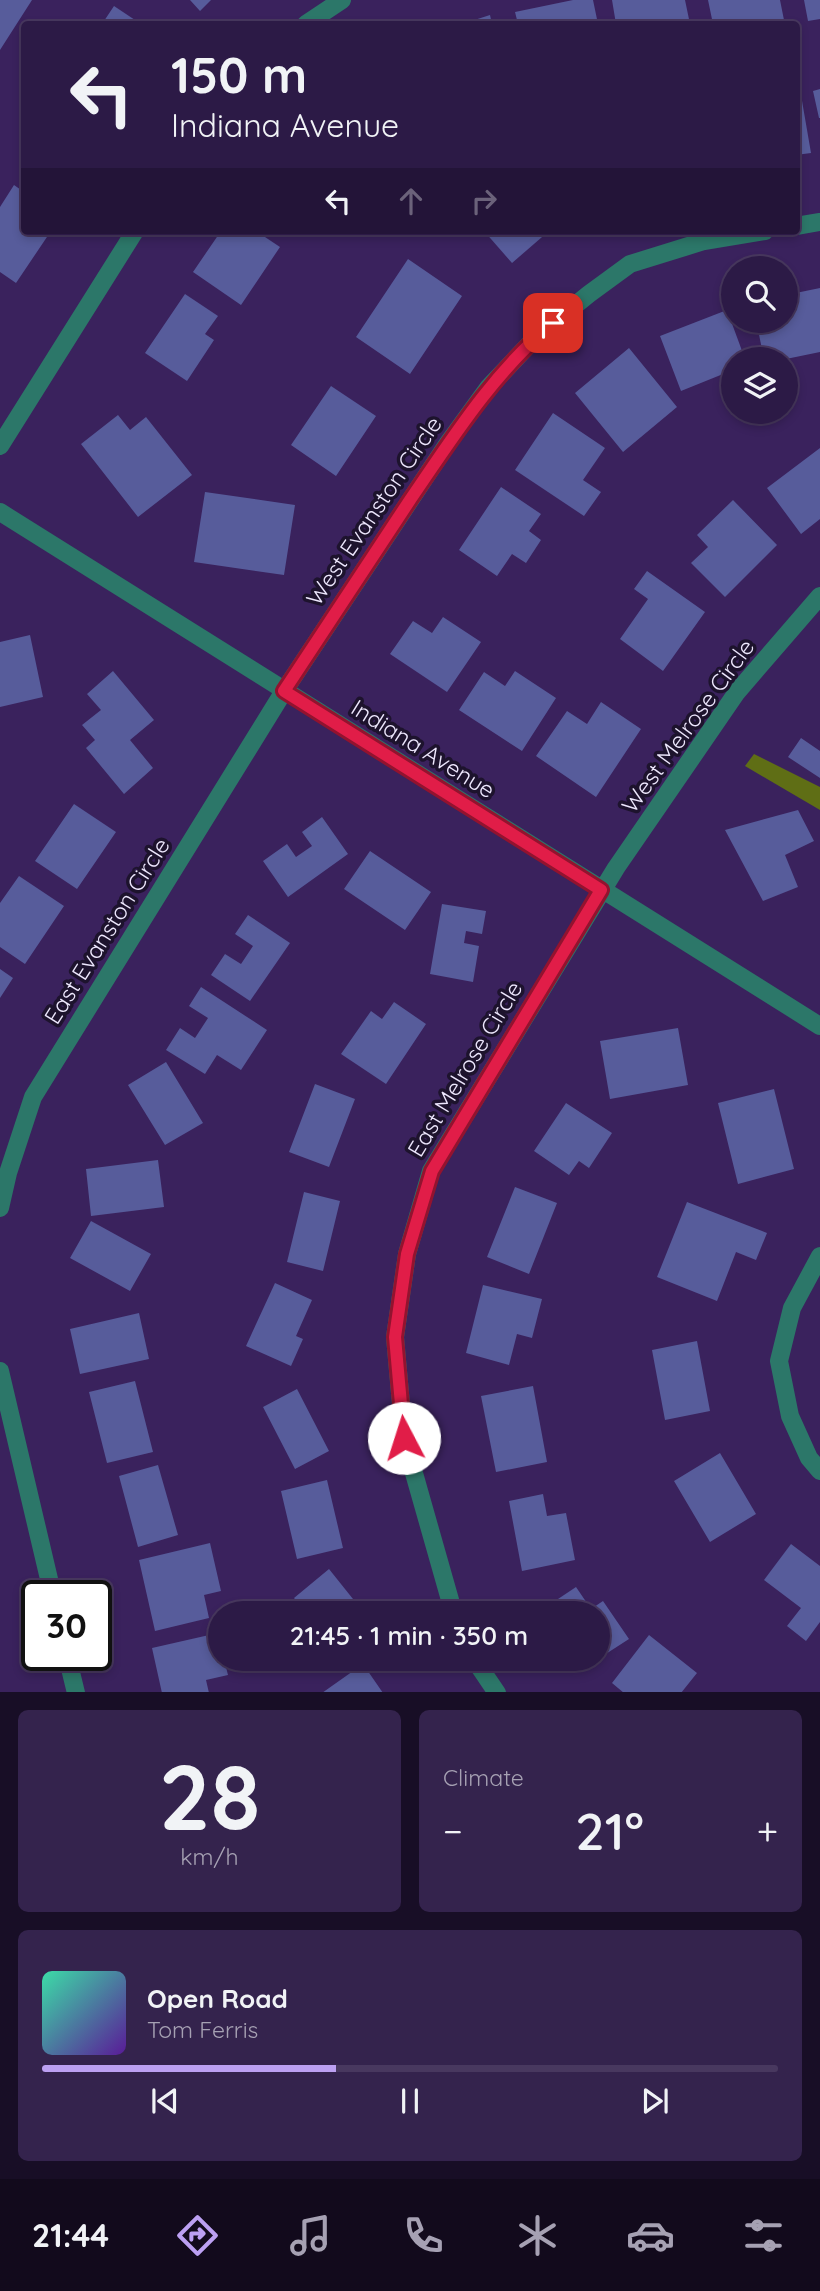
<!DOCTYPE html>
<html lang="en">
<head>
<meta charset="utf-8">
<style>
  body { margin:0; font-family:Quicksand,sans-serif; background:#34234d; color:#f1f3f6; height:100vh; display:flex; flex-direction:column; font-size:26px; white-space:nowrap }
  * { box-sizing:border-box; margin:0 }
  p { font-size:23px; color:#a6a1b3 }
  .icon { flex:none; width:38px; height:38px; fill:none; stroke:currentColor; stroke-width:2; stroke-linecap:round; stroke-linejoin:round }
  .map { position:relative; height:1692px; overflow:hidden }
  .details { display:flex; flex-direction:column; gap:18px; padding:18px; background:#180e26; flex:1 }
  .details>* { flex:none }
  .top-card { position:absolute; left:21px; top:21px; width:779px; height:214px; border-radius:7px; box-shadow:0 4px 10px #0003,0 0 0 2px #48385f; background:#2c1a46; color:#f1f3f6; overflow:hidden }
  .controls { position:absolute; left:721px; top:256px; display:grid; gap:14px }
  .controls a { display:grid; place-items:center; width:77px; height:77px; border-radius:50%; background:#2c1a46; box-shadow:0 4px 10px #0003,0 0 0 2px #48385f; font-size:35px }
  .speed { position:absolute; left:21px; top:1580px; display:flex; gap:14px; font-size:35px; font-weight:700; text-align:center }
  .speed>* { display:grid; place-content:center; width:91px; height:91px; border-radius:50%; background:#2c1a46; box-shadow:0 4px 10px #0003,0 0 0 2px #48385f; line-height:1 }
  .speed .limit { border:4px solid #111; border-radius:10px; background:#fff; color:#111 }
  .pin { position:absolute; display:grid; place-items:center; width:60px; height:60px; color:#fff; margin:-30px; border-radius:14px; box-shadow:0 4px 10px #0006 }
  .me { position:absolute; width:77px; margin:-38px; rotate:355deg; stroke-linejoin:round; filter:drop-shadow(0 0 5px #0008) }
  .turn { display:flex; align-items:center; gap:24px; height:147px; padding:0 35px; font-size:32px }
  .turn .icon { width:91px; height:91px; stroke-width:2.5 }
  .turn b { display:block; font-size:49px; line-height:60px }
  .lanes { display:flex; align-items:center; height:66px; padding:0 35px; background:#0003; justify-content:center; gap:35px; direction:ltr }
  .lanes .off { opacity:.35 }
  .big { font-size:52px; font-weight:600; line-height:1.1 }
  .details .widget { flex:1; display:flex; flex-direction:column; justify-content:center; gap:10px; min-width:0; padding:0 24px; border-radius:10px; background:#34234d }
  .details .dial { align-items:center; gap:0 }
  .dial b { font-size:91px; line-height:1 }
  .song { display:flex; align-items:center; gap:21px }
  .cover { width:84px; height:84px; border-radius:10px; background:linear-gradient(135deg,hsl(160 70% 55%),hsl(270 70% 35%)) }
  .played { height:7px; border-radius:4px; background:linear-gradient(90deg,#bca0f2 40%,#48385f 40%) }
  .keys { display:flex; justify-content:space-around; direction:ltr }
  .heat { display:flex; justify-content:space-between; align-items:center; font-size:38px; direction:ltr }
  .details .tiles { flex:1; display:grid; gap:18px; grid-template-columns:1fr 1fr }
  .widget:last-child { grid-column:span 2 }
  .trip { position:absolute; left:208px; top:1601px; width:402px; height:70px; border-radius:35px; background:#2c1a46; box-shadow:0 4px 10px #0003,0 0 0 2px #48385f; font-weight:600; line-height:70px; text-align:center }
  .menu { display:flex; height:112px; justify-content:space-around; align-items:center; background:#120a1c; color:#a6a1b3 }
  .menu .icon { width:49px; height:49px }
  .menu .active { color:#bca0f2 }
  .menu b { font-size:32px; color:#f1f3f6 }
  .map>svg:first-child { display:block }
  .water { fill:#5f6e15 }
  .building { fill:#575c9b }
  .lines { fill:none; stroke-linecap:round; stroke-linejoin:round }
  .street { stroke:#2c7769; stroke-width:18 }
  .route-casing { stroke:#92132f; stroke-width:18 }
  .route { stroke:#e11d48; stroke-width:12 }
  .labels { text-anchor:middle; stroke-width:7; stroke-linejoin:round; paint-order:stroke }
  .street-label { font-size:23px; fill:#ede7fd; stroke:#1d132d }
</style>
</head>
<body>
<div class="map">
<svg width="820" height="1693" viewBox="0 0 820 1693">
  <rect width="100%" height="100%" fill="#3a225d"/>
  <!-- water -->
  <path class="water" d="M754 754 820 787V810L745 766Z"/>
  <!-- building -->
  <path class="building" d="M0 0H32L0 50Z
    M190 0H211L200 11Z
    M573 0H593L598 24H518L515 12Z
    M612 0H685L690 24H616Z
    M708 0H780L784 20 759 24H713Z
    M804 0H820V19L808 21Z
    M114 6 141 24H102Z
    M490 15 492 24H462Z
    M820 89V118H819L813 91Z
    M796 95H801L811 153 796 155Z
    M14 185 24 192V231H51L16 283 0 272V207Z
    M221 231H256L280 247 241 305 193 272Z
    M484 231H549L512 263Z
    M408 259 462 296 410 374 356 337Z
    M820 288V352L786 359H764L756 320H786V295Z
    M185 294 218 316 205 334 214 340 187 381 145 353Z
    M727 310 745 359H733V370L681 391 660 336Z
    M629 348 677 407 623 452 575 393Z
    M331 386 376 416 336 476 291 445Z
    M553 413 605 448 583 480 601 492 584 516 515 470Z
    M118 415 130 430 146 417 192 475 138 517 81 444Z
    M820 448V519L801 534 767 488Z
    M501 487 541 514 529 531 541 540 526 563 512 554 497 576 459 550Z
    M205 492 295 505 284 575 194 562Z
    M733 500 777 545 725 597 691 563 708 547 697 535Z
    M647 571 705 612 663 671 620 639 648 599 634 589Z
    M443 617 481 642 447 692 390 654 413 621 432 633Z
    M30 635 43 697 0 707V642Z
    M113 671 154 720 130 740 153 768 124 794 86 748 95 740 82 725 101 710 87 694Z
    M515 671 556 698 522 751 459 710 484 672 505 686Z
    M601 702 641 729 596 797 536 756 567 711 587 724Z
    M801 738 820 751V778L788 757Z
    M74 804 116 832 77 889 35 861Z
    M798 810 814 841 785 855 798 887 763 901 725 830Z
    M322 817 348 854 288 897 263 861 287 844 296 857 312 846 302 832Z
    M370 851 431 892 405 930 344 889Z
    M19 876 64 906 25 964 0 947V903Z
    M442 904 486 911 482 934 466 931 464 943 479 946 473 982 430 974Z
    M248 915 290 943 250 1001 211 975 225 954 241 964 253 946 235 934Z
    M0 969 13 978 0 998Z
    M201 987 267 1030 241 1070 217 1055 205 1074 166 1050 180 1028 195 1038 208 1018 189 1006Z
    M394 1002 426 1024 386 1084 341 1054 371 1011 382 1019Z
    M678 1028 688 1085 610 1099 600 1041Z
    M166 1062 203 1123 165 1145 128 1085Z
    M315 1084 355 1099 329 1167 289 1152Z
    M774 1089 794 1169 738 1184 718 1103Z
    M566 1103 612 1133 589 1168 579 1161 569 1175 534 1151Z
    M158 1160 164 1207 91 1216 86 1169Z
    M515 1187 557 1203 529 1274 487 1257Z
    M304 1192 340 1201 323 1271 287 1262Z
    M687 1202 767 1233 756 1260 736 1252 717 1301 657 1277Z
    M91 1221 151 1254 130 1291 70 1258Z
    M275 1283 312 1300 296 1336 303 1339 291 1366 246 1346Z
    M483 1285 542 1299 532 1338 517 1334 509 1365 466 1353Z
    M139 1313 149 1359 80 1374 70 1329Z
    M697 1341 710 1411 665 1420 652 1350Z
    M135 1381 153 1452 107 1463 89 1392Z
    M533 1386 547 1462 496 1472 481 1396Z
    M297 1389 329 1451 295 1469 263 1407Z
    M720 1453 756 1514 710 1542 674 1481Z
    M158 1465 178 1535 138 1547 119 1476Z
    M327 1480 343 1548 297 1559 281 1491Z
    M543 1494 547 1516 566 1513 575 1560 522 1571 509 1501Z
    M210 1543 221 1591 204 1595 209 1618 155 1631 139 1560Z
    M791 1544 820 1566V1622L806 1641 787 1626 801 1608 764 1580Z
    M329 1569 365 1614H307L294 1598Z
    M576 1587 591 1609 603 1601 629 1639 598 1659V1614H545L543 1609Z
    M218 1633 220 1659H224L228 1675 206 1680 209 1693H162L152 1648Z
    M649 1635 697 1673 681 1693H624L612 1683Z
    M575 1659H598L582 1670Z
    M363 1664 383 1693H322Z"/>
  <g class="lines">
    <!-- street -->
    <path class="street" d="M306 24 342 0
      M796 226 820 222
      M0 446 135 231
      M0 512 820 1026
      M0 1208 8 1173 33 1097 284 691 448 443 488 388 536 337 589 294 630 264 704 241 765 231
      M820 1256 792 1308 779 1361 790 1416 809 1458 820 1471
      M0 1371 53 1596
      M454 1614 404 1438 395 1337 407 1254 431 1171 616 868 737 692 820 596
      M67 1656 76 1693
      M474 1659 497 1693"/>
  </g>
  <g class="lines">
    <!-- route casing -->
    <g class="route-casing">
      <path id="route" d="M404 1438 395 1337 407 1254 432 1171 601 890 284 691C326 628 368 564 410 500 453 437 494 372 553 323"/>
    </g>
    <!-- route -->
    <use href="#route" class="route"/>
  </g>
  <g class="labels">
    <!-- street labels -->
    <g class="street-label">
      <text transform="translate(374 511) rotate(-56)" y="8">West Evanston Circle</text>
      <text transform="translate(688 726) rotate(-54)" y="8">West Melrose Circle</text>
      <text transform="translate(423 749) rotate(32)" y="8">Indiana Avenue</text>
      <text transform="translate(107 931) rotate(-58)" y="8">East Evanston Circle</text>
      <text transform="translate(465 1069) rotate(-59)" y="8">East Melrose Circle</text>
    </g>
  </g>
</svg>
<div class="controls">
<a><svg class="icon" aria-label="search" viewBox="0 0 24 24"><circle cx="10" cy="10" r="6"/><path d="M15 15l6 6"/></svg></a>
<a><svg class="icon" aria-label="layers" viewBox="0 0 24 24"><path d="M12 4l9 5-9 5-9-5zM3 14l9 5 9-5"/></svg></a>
</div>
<div class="speed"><div class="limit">30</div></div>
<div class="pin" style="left:553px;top:323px;background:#d93025"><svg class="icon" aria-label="arrive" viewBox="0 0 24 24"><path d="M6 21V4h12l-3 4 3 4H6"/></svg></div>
<svg class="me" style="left:404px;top:1438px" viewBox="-20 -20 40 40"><circle r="19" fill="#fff"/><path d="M0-13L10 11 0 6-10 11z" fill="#e11d48"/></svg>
<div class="trip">21:45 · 1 min · 350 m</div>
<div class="top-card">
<div class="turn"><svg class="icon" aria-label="left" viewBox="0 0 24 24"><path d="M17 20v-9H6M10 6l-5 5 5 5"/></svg><div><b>150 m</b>Indiana Avenue</div></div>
<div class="lanes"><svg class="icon" aria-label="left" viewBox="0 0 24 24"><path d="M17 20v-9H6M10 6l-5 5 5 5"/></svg><svg class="icon off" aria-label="ahead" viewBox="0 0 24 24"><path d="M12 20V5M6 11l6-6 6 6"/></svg><svg class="icon off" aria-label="right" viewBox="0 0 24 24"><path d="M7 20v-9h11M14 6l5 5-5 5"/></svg></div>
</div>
</div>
<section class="details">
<div class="tiles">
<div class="widget dial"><b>28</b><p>km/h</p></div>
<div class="widget"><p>Climate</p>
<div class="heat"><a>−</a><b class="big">21°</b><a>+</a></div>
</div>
<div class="widget">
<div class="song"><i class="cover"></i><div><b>Open Road</b><p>Tom Ferris</p></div></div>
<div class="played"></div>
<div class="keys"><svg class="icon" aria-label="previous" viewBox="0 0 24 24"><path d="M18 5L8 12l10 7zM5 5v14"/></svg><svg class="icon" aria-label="pause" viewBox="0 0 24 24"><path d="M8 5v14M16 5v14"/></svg><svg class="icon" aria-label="next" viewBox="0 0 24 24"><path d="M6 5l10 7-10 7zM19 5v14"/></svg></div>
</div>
</div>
</section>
<nav class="menu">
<b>21:44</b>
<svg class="icon active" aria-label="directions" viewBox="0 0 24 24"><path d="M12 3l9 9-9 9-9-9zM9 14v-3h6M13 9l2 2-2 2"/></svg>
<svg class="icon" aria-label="music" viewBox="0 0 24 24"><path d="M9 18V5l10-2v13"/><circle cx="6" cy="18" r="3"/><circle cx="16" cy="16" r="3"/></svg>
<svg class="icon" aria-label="phone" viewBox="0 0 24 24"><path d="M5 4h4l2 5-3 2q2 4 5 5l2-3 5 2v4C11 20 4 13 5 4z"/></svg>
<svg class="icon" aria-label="climate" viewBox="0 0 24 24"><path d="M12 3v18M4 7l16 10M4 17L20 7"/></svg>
<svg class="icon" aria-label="car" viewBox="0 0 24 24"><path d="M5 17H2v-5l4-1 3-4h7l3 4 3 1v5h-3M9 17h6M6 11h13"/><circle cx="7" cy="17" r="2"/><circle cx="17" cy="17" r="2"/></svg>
<svg class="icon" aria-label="filters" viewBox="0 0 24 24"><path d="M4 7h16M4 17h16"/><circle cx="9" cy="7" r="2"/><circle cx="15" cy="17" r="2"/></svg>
</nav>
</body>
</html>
